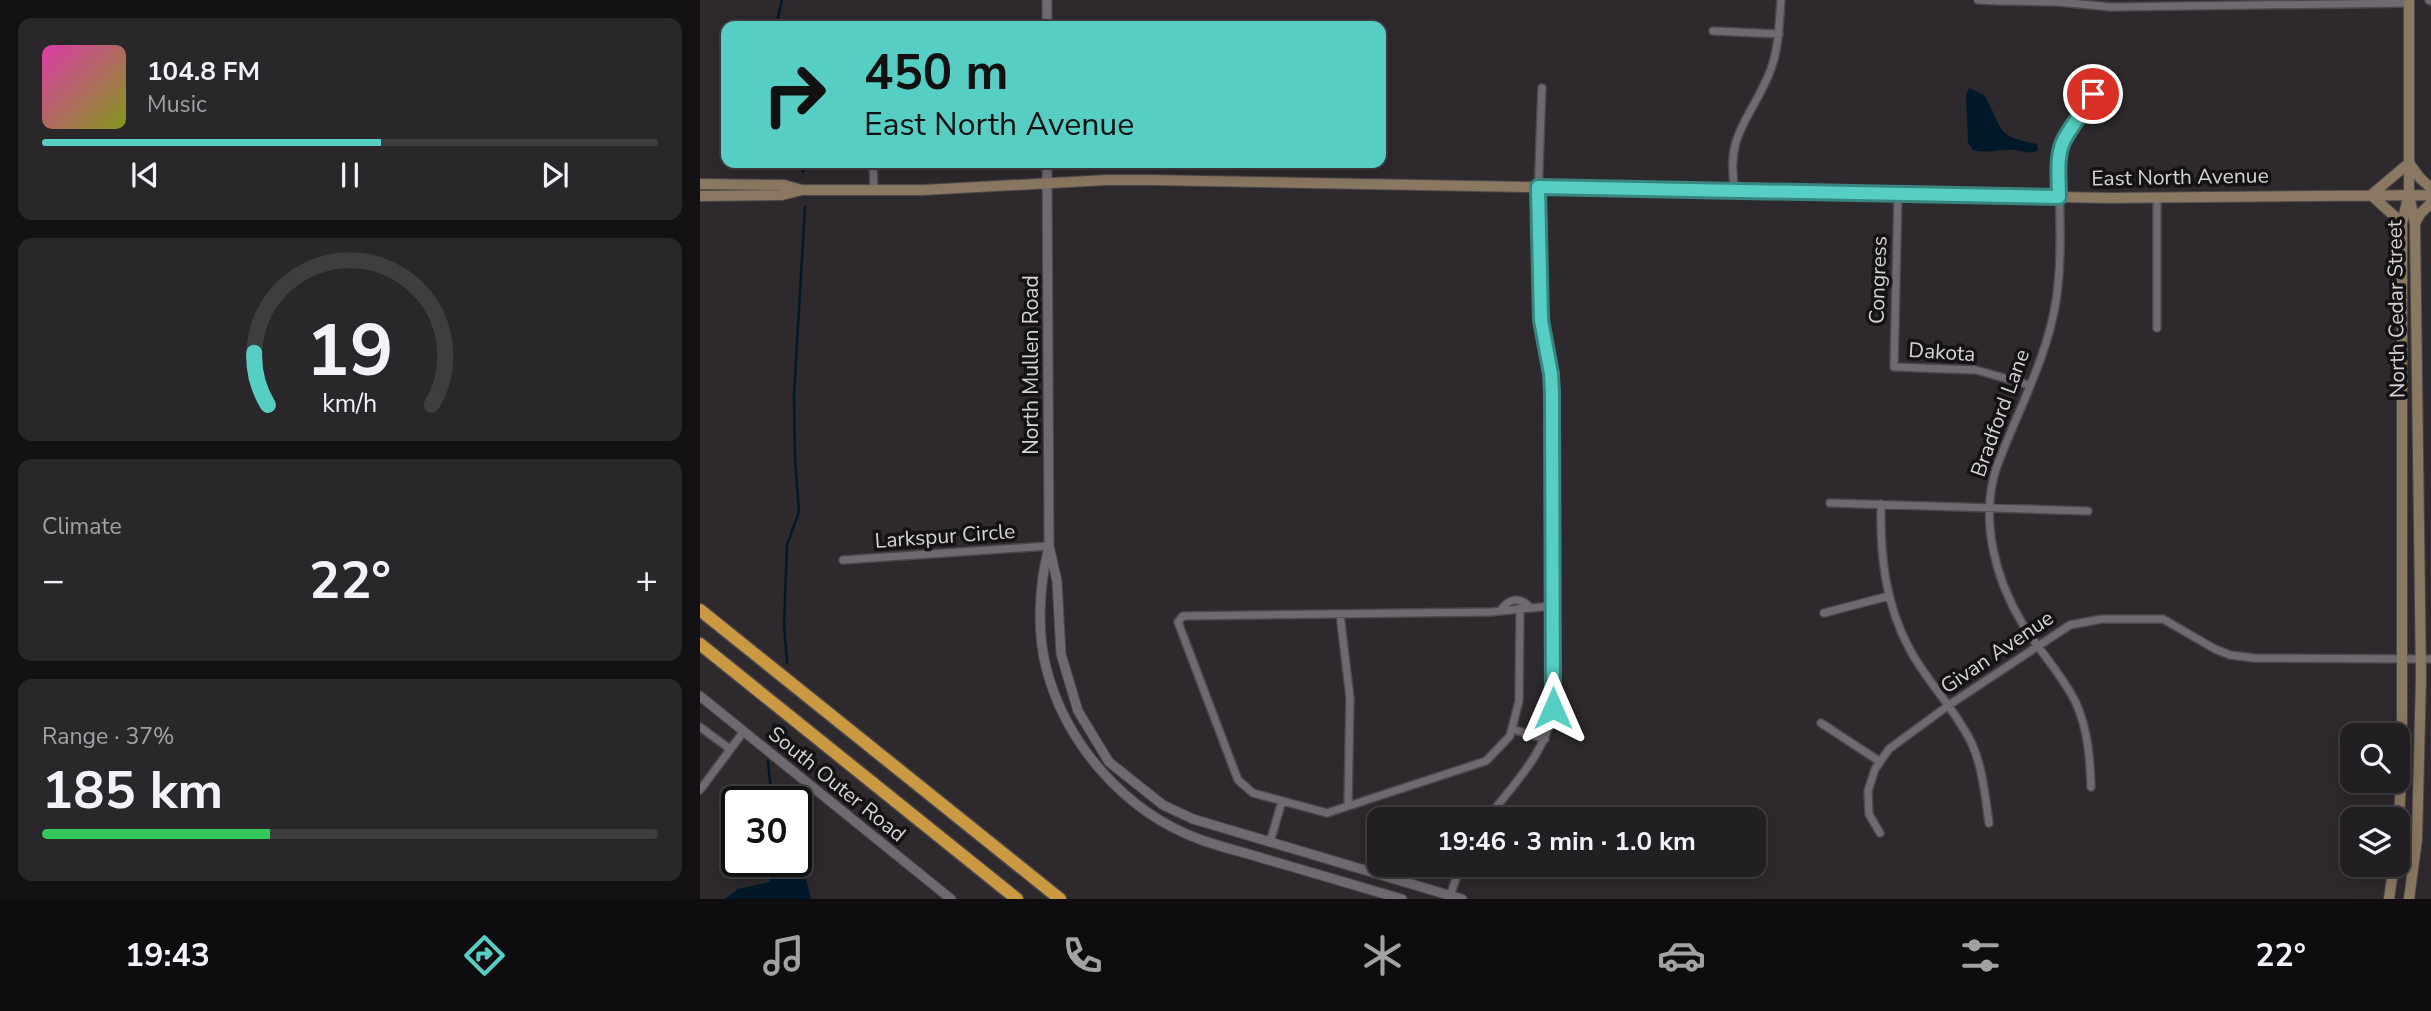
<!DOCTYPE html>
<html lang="en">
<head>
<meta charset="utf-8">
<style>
  body { margin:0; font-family:"Nunito Sans",sans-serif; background:#2a272a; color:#f1f3f6; height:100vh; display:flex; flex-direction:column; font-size:26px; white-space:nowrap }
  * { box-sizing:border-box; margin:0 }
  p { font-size:23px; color:#a2a2a5 }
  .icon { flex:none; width:38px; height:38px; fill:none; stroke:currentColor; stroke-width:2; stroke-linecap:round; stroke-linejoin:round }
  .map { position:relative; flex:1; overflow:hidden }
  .drawer { display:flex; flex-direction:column; gap:18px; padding:18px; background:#131113; width:700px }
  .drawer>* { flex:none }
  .banner { position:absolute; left:21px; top:21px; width:665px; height:147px; border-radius:14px; box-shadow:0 4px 18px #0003,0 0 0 2px #3f3d40; background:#56cec4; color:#111; overflow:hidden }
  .tools { position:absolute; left:1640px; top:723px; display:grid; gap:14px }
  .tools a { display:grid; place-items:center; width:70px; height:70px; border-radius:14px; background:#221f22; box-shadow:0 4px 18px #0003,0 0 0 2px #3f3d40; font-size:35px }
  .speed { position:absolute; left:21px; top:786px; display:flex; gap:14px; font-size:35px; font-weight:700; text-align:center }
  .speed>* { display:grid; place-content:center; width:91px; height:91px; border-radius:50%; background:#221f22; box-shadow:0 4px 18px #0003,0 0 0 2px #3f3d40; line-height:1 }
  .speed .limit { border:4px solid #111; border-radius:10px; background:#fff; color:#111 }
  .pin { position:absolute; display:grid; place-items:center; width:60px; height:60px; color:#fff; margin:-30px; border:4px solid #fff; border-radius:50%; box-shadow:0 2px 7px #0007 }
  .me { position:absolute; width:77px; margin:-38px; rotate:0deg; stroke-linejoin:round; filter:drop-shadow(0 0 5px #0008) }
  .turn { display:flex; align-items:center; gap:24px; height:147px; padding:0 28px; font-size:32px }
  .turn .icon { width:91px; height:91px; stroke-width:2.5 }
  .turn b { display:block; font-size:49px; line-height:60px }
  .big { font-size:52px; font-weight:700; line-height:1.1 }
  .drawer .widget { flex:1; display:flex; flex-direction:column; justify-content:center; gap:10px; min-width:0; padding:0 24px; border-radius:14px; background:#2a272a }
  .drawer .dial { align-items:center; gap:0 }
  .dial svg { height:182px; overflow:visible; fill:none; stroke:#3f3d40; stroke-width:7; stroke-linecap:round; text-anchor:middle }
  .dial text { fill:#f1f3f6; stroke:none }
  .song { display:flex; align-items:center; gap:21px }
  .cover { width:84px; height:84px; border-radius:10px; background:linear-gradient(135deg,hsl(320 70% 55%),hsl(70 70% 35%)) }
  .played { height:7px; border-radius:4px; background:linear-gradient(90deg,#56cec4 55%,#3f3d40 55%) }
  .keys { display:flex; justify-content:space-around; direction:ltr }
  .heat { display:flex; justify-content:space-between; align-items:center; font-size:38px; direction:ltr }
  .charge { height:10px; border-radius:5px; background:linear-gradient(90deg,#34c759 37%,#3f3d40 0) }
  .trip { position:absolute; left:667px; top:807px; width:399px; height:70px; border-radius:14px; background:#221f22; box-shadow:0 4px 18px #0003,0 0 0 2px #3f3d40; font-weight:700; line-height:70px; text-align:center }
  .menu { display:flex; height:112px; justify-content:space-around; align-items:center; background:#0e0c0e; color:#a2a2a5 }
  .menu .icon { width:49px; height:49px }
  .menu .current { color:#56cec4 }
  .menu b { font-size:32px; color:#f1f3f6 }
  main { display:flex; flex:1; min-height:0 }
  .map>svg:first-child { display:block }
  .water { fill:#00192a }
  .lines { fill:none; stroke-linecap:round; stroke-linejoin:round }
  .stream { stroke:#00192a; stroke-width:2.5 }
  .minor-casing { stroke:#4b474b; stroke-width:10 }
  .tertiary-casing { stroke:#4b474b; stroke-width:11 }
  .secondary-casing { stroke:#4b474b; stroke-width:12 }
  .motorway-casing { stroke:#4b474b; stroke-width:15 }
  .minor { stroke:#6f6a6f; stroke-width:7 }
  .tertiary { stroke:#6f6a6f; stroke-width:9 }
  .secondary { stroke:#8b7861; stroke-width:10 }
  .motorway { stroke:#cb9941; stroke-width:12 }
  .route-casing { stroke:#38867f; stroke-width:18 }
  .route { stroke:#56cec4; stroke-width:12 }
  .labels { text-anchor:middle; stroke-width:7; stroke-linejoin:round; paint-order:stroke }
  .street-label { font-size:21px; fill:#d6d3d6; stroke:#141214 }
</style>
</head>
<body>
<main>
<section class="drawer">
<div class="widget">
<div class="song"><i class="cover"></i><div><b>104.8 FM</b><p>Music</p></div></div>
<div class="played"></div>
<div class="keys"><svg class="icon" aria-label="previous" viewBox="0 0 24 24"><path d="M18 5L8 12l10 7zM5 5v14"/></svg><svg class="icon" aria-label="pause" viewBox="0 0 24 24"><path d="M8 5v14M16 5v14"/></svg><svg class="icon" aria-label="next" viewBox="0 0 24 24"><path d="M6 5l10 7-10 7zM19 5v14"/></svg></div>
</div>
<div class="widget dial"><svg viewBox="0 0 100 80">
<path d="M14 69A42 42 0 1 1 86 69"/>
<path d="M14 69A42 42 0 0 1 8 46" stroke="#56cec4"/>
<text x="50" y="56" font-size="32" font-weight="700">19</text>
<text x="50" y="72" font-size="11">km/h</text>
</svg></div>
<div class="widget"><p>Climate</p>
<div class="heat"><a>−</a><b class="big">22°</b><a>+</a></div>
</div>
<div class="widget"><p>Range · 37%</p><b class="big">185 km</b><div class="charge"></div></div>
</section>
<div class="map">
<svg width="1731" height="899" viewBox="0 0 1731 899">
  <rect width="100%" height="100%" fill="#2d292d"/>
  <!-- water -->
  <path class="water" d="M1269 88 1284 95C1304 127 1292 136 1337 144L1338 150C1329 155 1325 151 1315 150 1301 149 1288 154 1273 150L1268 143 1266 95Z
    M96 856 102 862 111 899H25L38 889 70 882 71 861H96Z"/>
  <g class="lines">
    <!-- stream -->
    <path class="stream" d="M76 26 82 0
      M103 163V172
      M87 663 84 625 87 545 99 512 95 459 94 395 105 207
      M73 737 74 724
      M68 761 72 802"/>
    <!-- minor casing -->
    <g class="minor-casing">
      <path id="minor" d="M1278 0 1299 1
        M1729 0 1731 1
        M1303 1 1358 2 1411 7 1709 3
        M1013 31 1079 34
        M1389 78 1393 95 1387 108 1362 143 1359 161C1359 207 1363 256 1356 301 1347 359 1316 414 1296 469 1280 520 1295 578 1322 623 1339 651 1362 674 1376 703 1388 730 1390 758 1391 787
        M173 163 174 190
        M1035 190C1024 133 1053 117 1071 69 1079 47 1079 24 1081 0
        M1198 193 1194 367 1276 370 1329 385
        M1457 328V198
        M1130 503 1388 511
        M1181 504C1180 555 1185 604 1210 650 1228 683 1256 710 1272 744 1283 769 1285 796 1289 823
        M143 560 349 546
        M820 608 819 701 810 736 786 761 627 813 553 793 538 780 478 622 483 616 790 612 853 606
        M800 611C809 598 819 596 831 608
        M1124 613 1189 596
        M640 614 650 698 648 806
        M1121 723 1179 761
        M0 727 30 749
        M812 729 845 739
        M0 790 44 731
        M787 819C814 783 846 754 853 708L852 393C851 368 843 344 841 319 835 243 839 165 842 88
        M1180 833 1169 814 1168 791 1175 769 1189 749 1249 705 1370 625 1402 619H1463L1515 649 1530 655 1554 658 1731 659
        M570 842 582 801
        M749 899 761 864"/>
    </g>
    <!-- tertiary casing -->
    <g class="tertiary-casing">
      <path id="tertiary" d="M347 26V0
        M347 163 349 546 357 581 361 654 378 711 409 762 463 805 493 819 762 899
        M348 551C339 587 337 632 346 667 365 743 425 812 499 839 520 847 543 852 565 859 611 872 657 886 702 899
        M0 696 251 899"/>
    </g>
    <!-- secondary casing -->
    <g class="secondary-casing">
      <path id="secondary" d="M0 184 84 185 102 190
        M0 196 82 195 102 190H223L406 180H453L1411 198 1731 195
        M1702 223 1671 195 1709 163 1720 178 1731 188
        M1715 223 1720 214 1731 203
        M1698 837 1702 763V223L1708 198
        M1689 899 1694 864
        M1709 899 1717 839 1721 678 1715 224 1709 194V0"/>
    </g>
    <!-- motorway casing -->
    <g class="motorway-casing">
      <path id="motorway" d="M0 610 360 899
        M0 644 317 899"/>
    </g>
    <!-- minor -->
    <use href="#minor" class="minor"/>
    <!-- tertiary -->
    <use href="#tertiary" class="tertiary"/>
    <!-- secondary -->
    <use href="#secondary" class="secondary"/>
    <!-- motorway -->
    <use href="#motorway" class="motorway"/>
  </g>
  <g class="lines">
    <!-- route casing -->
    <g class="route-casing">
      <path id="route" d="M853 708 852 393 851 374 841 320 838 187 1359 197C1359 180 1356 158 1363 142 1371 125 1385 111 1393 94"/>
    </g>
    <!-- route -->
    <use href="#route" class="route"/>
  </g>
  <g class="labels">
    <!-- street labels -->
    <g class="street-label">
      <text transform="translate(1480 177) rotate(-1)" y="7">East North Avenue</text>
      <text transform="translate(1178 280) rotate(-88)" y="7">Congress</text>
      <text transform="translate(1696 309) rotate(-91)" y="7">North Cedar Street</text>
      <text transform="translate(1242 352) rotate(4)" y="7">Dakota</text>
      <text transform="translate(331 365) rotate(-90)" y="7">North Mullen Road</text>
      <text transform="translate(1300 413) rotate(-70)" y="7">Bradford Lane</text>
      <text transform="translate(245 536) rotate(-4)" y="7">Larkspur Circle</text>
      <text transform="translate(1297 652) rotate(-34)" y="7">Givan Avenue</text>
      <text transform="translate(137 784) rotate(39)" y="7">South Outer Road</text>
    </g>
  </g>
</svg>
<div class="tools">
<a><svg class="icon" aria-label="search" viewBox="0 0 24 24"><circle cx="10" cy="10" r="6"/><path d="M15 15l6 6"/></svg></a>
<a><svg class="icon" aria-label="layers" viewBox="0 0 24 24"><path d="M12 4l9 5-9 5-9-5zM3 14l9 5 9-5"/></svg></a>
</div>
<div class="speed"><div class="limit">30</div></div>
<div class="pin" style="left:1393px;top:94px;background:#d93025"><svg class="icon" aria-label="arrive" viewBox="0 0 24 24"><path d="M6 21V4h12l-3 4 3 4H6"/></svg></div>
<svg class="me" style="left:853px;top:708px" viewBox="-20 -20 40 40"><path d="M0-17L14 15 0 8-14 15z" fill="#56cec4" stroke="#fff" stroke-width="4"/></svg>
<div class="trip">19:46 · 3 min · 1.0 km</div>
<div class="banner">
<div class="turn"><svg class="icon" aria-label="right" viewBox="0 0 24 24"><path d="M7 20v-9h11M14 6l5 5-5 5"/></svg><div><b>450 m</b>East North Avenue</div></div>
</div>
</div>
</main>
<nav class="menu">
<b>19:43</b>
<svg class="icon current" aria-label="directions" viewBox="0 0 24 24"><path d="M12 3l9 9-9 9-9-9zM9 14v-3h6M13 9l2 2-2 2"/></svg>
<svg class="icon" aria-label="music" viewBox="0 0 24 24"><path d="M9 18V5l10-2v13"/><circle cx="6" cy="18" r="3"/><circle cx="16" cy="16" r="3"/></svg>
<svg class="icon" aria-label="phone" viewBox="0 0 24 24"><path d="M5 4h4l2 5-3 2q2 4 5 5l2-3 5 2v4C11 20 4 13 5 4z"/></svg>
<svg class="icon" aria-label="climate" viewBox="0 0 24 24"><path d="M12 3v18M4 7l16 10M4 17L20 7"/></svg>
<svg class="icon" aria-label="car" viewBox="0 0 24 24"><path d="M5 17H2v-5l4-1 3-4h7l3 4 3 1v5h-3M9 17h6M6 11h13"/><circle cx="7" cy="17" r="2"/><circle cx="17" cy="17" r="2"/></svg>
<svg class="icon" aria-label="filters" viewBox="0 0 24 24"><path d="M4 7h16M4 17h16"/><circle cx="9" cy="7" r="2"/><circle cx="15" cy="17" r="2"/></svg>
<b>22°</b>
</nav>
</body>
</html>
